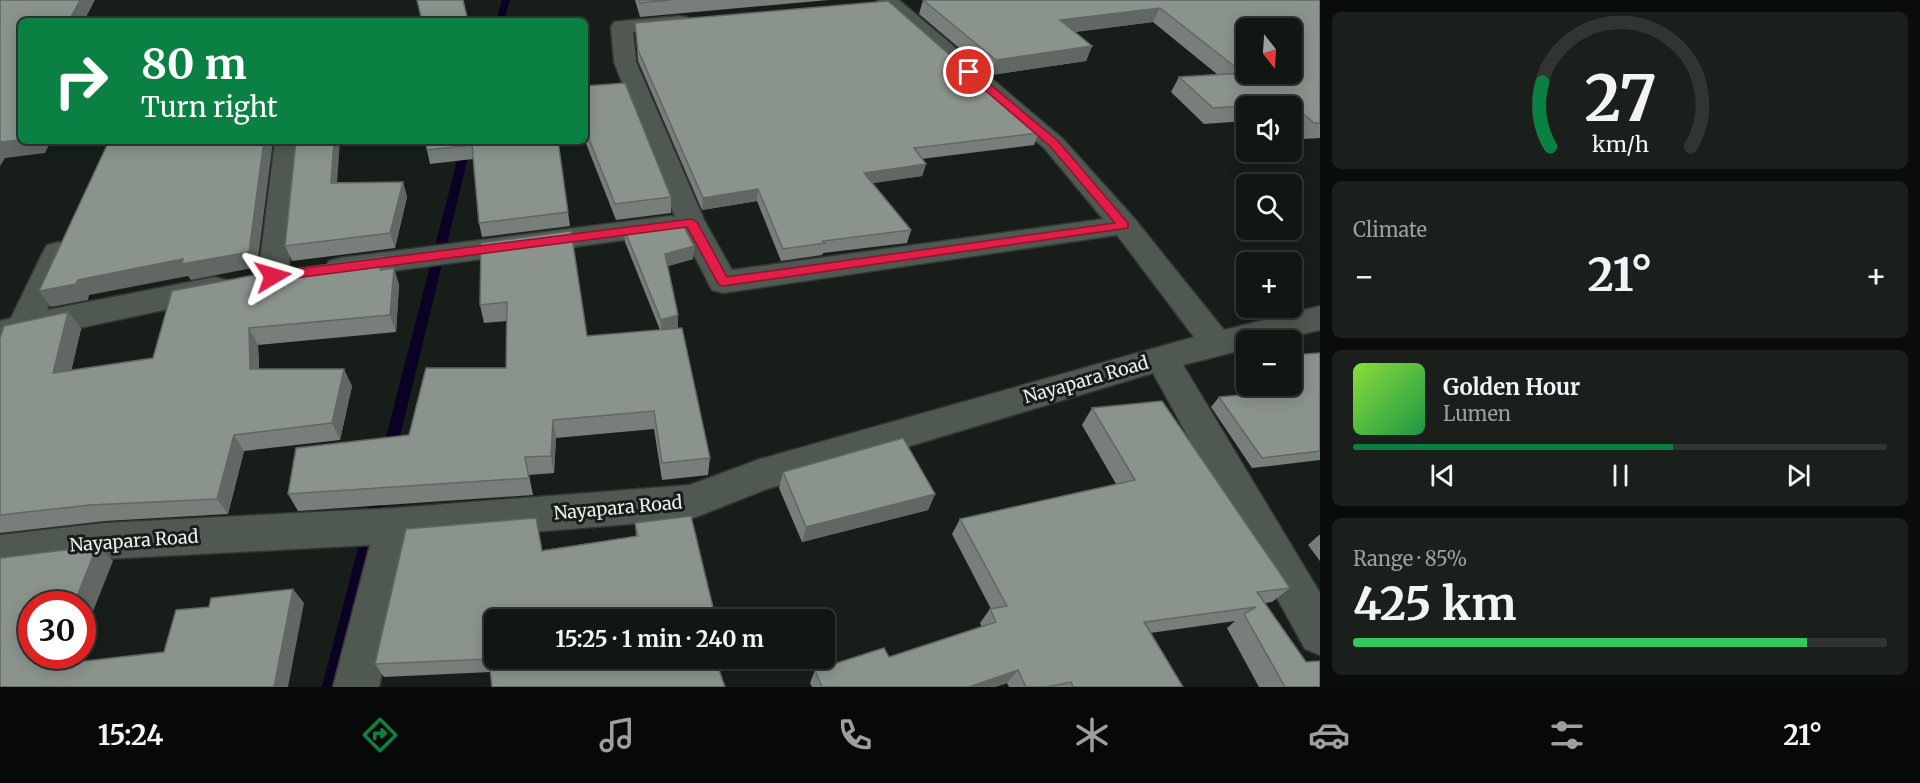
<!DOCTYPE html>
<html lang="en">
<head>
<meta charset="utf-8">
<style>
  body { margin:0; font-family:Merriweather,serif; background:#1a1f1c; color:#f1f3f6; height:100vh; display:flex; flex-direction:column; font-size:22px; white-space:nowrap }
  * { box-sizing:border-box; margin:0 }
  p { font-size:20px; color:#9c9fa0 }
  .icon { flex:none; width:33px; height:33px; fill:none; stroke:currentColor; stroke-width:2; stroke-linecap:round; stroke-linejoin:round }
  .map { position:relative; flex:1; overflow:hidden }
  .panel { display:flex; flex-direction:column; gap:12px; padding:12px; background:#090c0a; width:600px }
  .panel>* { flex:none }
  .banner { position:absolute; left:18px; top:18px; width:570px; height:126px; border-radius:9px; box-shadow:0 3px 15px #0003,0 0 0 2px #303533; background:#0b8043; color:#fff; overflow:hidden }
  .needle { width:39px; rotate:163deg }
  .fabs { position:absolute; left:1236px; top:18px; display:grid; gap:12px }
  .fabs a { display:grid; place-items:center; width:66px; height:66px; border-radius:9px; background:#111613; box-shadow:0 3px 15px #0003,0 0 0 2px #303533; font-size:30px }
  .speed { position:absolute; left:18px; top:591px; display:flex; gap:12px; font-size:30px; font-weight:700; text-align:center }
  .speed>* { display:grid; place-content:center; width:78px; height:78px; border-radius:50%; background:#111613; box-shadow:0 3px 15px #0003,0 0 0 2px #303533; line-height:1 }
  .speed .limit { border:9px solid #d22; background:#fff; color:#111 }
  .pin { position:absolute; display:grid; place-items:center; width:51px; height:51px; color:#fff; margin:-26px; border:3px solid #fff; border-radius:50%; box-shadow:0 2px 6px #0007 }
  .me { position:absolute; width:66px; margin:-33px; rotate:83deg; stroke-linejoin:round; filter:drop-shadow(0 0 4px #0008) }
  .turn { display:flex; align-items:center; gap:21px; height:126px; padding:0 24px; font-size:27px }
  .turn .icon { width:78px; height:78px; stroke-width:2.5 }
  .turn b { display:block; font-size:42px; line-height:51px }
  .big { font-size:45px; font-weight:700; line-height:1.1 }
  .panel .card { flex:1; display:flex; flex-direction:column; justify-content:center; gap:9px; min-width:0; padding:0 21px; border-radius:9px; background:#1a1f1c }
  .panel .dial { align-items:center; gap:0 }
  .dial svg { height:156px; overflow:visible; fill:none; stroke:#303533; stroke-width:7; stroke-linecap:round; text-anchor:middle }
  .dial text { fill:#f1f3f6; stroke:none }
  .song { display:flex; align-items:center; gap:18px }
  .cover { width:72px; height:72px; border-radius:9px; background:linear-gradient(135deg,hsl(90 70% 55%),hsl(140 70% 35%)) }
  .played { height:6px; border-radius:3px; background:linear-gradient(90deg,#0b8043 60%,#303533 60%) }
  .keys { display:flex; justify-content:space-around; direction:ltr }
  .heat { display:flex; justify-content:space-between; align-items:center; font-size:33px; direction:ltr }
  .charge { height:9px; border-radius:4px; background:linear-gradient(90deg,#34c759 85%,#303533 0) }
  .trip { position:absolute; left:484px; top:609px; width:351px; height:60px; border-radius:9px; background:#111613; box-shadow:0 3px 15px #0003,0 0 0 2px #303533; font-weight:700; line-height:60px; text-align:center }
  .dock { display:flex; height:96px; justify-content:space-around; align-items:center; background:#070908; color:#9c9fa0 }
  .dock .icon { width:42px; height:42px }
  .dock .selected { color:#0b8043 }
  .dock b { font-size:27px; color:#f1f3f6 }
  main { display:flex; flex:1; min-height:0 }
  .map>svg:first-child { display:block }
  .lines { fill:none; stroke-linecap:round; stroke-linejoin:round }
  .stream { fill:#0b0122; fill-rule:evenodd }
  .street-casing { stroke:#323733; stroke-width:3 }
  .street { fill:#505852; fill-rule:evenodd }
  .wall { fill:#787e79 }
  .shaded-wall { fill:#616763 }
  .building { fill:#8b938d; stroke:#616763; stroke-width:1.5; fill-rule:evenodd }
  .route { fill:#e11d48; stroke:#92132f; stroke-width:1.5 }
  .labels { text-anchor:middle; stroke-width:6; stroke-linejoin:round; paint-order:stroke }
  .street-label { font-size:18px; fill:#ecf1ed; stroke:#171e19 }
</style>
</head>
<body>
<main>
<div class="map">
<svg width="1320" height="687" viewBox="0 0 1320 687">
  <rect width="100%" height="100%" fill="#171e19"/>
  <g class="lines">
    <!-- stream -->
    <path class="stream" d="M502 0H510L504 21H496Z
      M462 141H472L396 453 394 457 389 459 384 457 382 453Z
      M380 484 385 486 387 490 338 687H322L373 490 375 486Z"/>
    <!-- street casing -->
    <g class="street-casing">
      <path id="street" d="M877 0H899L1063 139 1134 218 1224 330 1320 306V330L1278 340H1246V349L1183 365 1320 593V655L1305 649 1153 373 767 489 691 519 411 542 379 687H333L370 545 105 559 0 573V535L105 523 395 508 690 485 760 459 1194 337 1117 235 723 293 712 290 681 230 670 234 340 278 329 275 325 268 329 261 340 258 670 216 675 217 614 62 611 27 614 22 622 21 679 16 687 17 690 22 687 27 633 32 636 62 705 222 732 270 1103 219 1045 149Z
        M275 141H301L288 277 284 284 273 288 262 284 258 277Z
        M58 242 69 245 73 252 47 310 215 277 226 280 231 288 226 296 215 299 0 345V321L11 318 43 252 47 245Z"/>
    </g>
    <!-- street -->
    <use href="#street" class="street"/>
  </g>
  <!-- wall -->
  <path class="wall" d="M635 0H829L640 17Z
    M923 0H1320V138L1303 139 1292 128V106H1246V121L1204 124 1171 92 1179 77 1218 75 1153 22 1075 32 1092 46 1086 61 991 75 919 14Z
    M635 23 1039 133 1034 145 921 159 926 164 922 176 872 183 911 230 907 243 823 253 822 255 781 261 757 201 702 210 638 61Z
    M585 86 671 197V213L616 220 585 141Z
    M426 141H558L570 226 482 237 479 223 473 159 430 164 427 150Z
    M337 182H403L407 197 395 248 292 261 285 246Z
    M624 229 694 246 693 259 668 266 678 315V328L710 458 708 475 662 480 654 429 556 438 554 473 529 475 533 495 298 511 288 494 409 435 506 368 507 321 484 323 480 305 481 243 587 336 660 330 625 242Z
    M383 257 387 269 394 268 399 285 396 332 258 345 259 369 352 386 340 440 244 451 228 514 105 521 0 533V338L68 312 81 329 71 370 153 358Z
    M1320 353V460L1252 468 1211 407 1219 397 1244 394 1239 387 1246 378V386H1292V355Z
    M1092 408 1290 588 1272 602 1265 603 1320 687H1259L1227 628 1235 621 1150 633 1183 687H1009L1007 683 995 687H812L810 683 815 670 889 657 982 627 980 623 990 609H991L952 534 960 519 1116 484 1082 425Z
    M783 472 935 494 928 510 802 542 779 488Z
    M691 516 495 620 491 672 384 677 375 664 543 550 636 536 635 523Z
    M1319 535H1320V561L1308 545Z"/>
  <!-- shaded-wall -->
  <path class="shaded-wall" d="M80 0H95L84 21H69Z
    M1160 8 1153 22 1054 34 1060 20Z
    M1092 46 1086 61 991 75 996 60Z
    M21 140V141H51L45 153 5 158 0 166V142Z
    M264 141H273L257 267 191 280 188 276 89 295 88 300 51 307 39 291 78 280Z
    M334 141H340L336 198 331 183Z
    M926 164 922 176 861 185 864 173Z
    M403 182 407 197 395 248 390 233Z
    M758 189 757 201 702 210 703 198Z
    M694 246 693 259 665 267V254Z
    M383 257 389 274 380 270Z
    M394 268 399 285 396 332 390 315Z
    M68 312 81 329 67 390 53 373Z
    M678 315V328L661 333V320Z
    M249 328 258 345 260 385 250 369Z
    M344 369 352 386 340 440 332 423Z
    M553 420 556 438 554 473 551 456Z
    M234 435 244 451 228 514 217 499Z
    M935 494 928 510 802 542 806 527Z
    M97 546 113 561 84 634 91 640 78 677 59 664 63 656H82V604H74Z
    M293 589 304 603 288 687H274Z
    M1018 670 1007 683 995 687H969Z"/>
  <!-- building -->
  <path class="building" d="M0 0H80L69 21H21V140L0 142Z
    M417 0H463L468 21H422Z
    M639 0H671L640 3Z
    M923 0H1320V123H1314L1290 103 1213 108 1179 77 1243 73 1160 8 1060 20 1092 46 996 60ZM1246 28H1292V74H1246Z
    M888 1 1039 133 914 148 926 164 864 173 911 230 823 241 825 243 783 249 758 189 703 198 638 50 635 23Z
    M625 83 671 197 615 204 585 129V86Z
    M109 141H264L249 252 182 264 183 259 78 280 76 284 39 291Z
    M296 141H334L331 183 403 182 390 233 285 246Z
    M426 141H558L568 212 479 223 472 145 427 150Z
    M681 221 694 246 665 254 678 315 661 320 624 229Z
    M571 231 587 336 682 328 710 458 662 463 654 411 553 420 551 456 525 457 529 478 288 494 296 448 409 435 426 368H506L507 302 480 305 481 243Z
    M383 257 380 270 394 268 390 315 249 328 250 369H344L332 423 234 435 217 499 90 505 0 515V338L4 326 68 312 53 373 153 358 172 291 265 273Z
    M1320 353V451L1262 458 1219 397 1260 393 1254 386H1292V373L1294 372 1292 369V355Z
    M1162 401 1290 588 1257 592 1306 662 1320 661V687H1285L1244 614 1256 607 1144 622 1183 687H1073L1071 682 1046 687H1026L1018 670 969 687H822L815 670 884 648 889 657 996 622 990 609 1007 606 960 519 1135 480 1092 408Z
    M903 438 935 494 806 527 783 472Z
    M691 516 716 620H495V658H715L725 687H492L489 659 375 664 406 529 536 518 542 551 638 536 635 523Z
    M97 546 74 604H32V656H63L59 664 164 652 176 610 209 607 211 598 293 589 274 687H0V558Z"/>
  <!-- route -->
  <path class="route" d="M966 70H973L1058 141 1128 223V228L723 286 719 285 687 227 273 281 266 276 273 272 691 219 697 222 727 277 1115 223 1050 146 966 74Z"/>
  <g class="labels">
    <!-- street labels -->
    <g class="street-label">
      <text transform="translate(1086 380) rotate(-16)" y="6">Nayapara Road</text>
      <text transform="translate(618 508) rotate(-5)" y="6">Nayapara Road</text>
      <text transform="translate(134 541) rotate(-4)" y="6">Nayapara Road</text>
    </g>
  </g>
</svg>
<div class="fabs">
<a><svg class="needle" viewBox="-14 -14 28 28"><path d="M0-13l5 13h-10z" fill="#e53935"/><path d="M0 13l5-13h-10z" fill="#9c9fa0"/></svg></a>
<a><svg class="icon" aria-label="sound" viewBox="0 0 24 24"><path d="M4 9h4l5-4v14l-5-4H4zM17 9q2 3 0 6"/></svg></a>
<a><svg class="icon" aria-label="search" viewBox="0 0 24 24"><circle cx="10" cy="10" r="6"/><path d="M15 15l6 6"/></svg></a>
<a>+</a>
<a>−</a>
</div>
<div class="speed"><div class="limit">30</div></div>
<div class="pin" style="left:969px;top:72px;background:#d93025"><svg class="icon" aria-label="arrive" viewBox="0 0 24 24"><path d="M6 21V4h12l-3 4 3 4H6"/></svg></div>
<svg class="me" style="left:273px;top:276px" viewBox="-20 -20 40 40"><path d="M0-17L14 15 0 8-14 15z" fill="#e11d48" stroke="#fff" stroke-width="4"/></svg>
<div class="trip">15:25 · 1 min · 240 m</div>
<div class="banner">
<div class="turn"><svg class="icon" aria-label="right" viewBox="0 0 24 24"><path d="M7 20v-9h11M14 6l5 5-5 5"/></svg><div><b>80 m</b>Turn right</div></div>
</div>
</div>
<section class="panel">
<div class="card dial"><svg viewBox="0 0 100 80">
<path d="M14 69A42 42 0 1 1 86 69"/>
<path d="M14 69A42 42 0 0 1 10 36" stroke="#0b8043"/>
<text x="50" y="56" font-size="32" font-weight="700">27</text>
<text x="50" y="72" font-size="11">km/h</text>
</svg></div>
<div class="card"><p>Climate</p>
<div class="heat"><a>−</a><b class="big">21°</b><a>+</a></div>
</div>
<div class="card">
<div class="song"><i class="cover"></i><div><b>Golden Hour</b><p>Lumen</p></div></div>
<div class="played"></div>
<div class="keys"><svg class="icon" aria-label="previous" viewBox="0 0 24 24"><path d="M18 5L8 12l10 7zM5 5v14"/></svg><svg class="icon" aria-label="pause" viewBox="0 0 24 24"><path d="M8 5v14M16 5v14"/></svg><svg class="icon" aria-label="next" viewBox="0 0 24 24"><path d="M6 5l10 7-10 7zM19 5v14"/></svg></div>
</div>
<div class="card"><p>Range · 85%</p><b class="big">425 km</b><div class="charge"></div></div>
</section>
</main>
<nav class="dock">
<b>15:24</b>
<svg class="icon selected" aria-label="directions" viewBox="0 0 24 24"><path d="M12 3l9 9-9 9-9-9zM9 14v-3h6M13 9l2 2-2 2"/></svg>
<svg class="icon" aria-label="music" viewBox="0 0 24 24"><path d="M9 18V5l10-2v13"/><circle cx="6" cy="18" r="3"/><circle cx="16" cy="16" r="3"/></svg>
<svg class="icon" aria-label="phone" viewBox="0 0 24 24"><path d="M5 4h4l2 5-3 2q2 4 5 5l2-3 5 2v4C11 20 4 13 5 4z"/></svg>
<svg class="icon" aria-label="climate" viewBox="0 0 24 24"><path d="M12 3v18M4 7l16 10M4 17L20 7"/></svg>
<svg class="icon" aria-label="car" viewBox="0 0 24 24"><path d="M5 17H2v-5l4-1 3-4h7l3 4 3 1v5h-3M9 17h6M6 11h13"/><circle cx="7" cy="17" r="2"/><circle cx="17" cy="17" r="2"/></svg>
<svg class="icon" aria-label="filters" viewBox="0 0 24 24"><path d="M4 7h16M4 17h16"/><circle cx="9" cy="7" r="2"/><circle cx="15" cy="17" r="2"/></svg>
<b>21°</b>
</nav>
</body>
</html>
